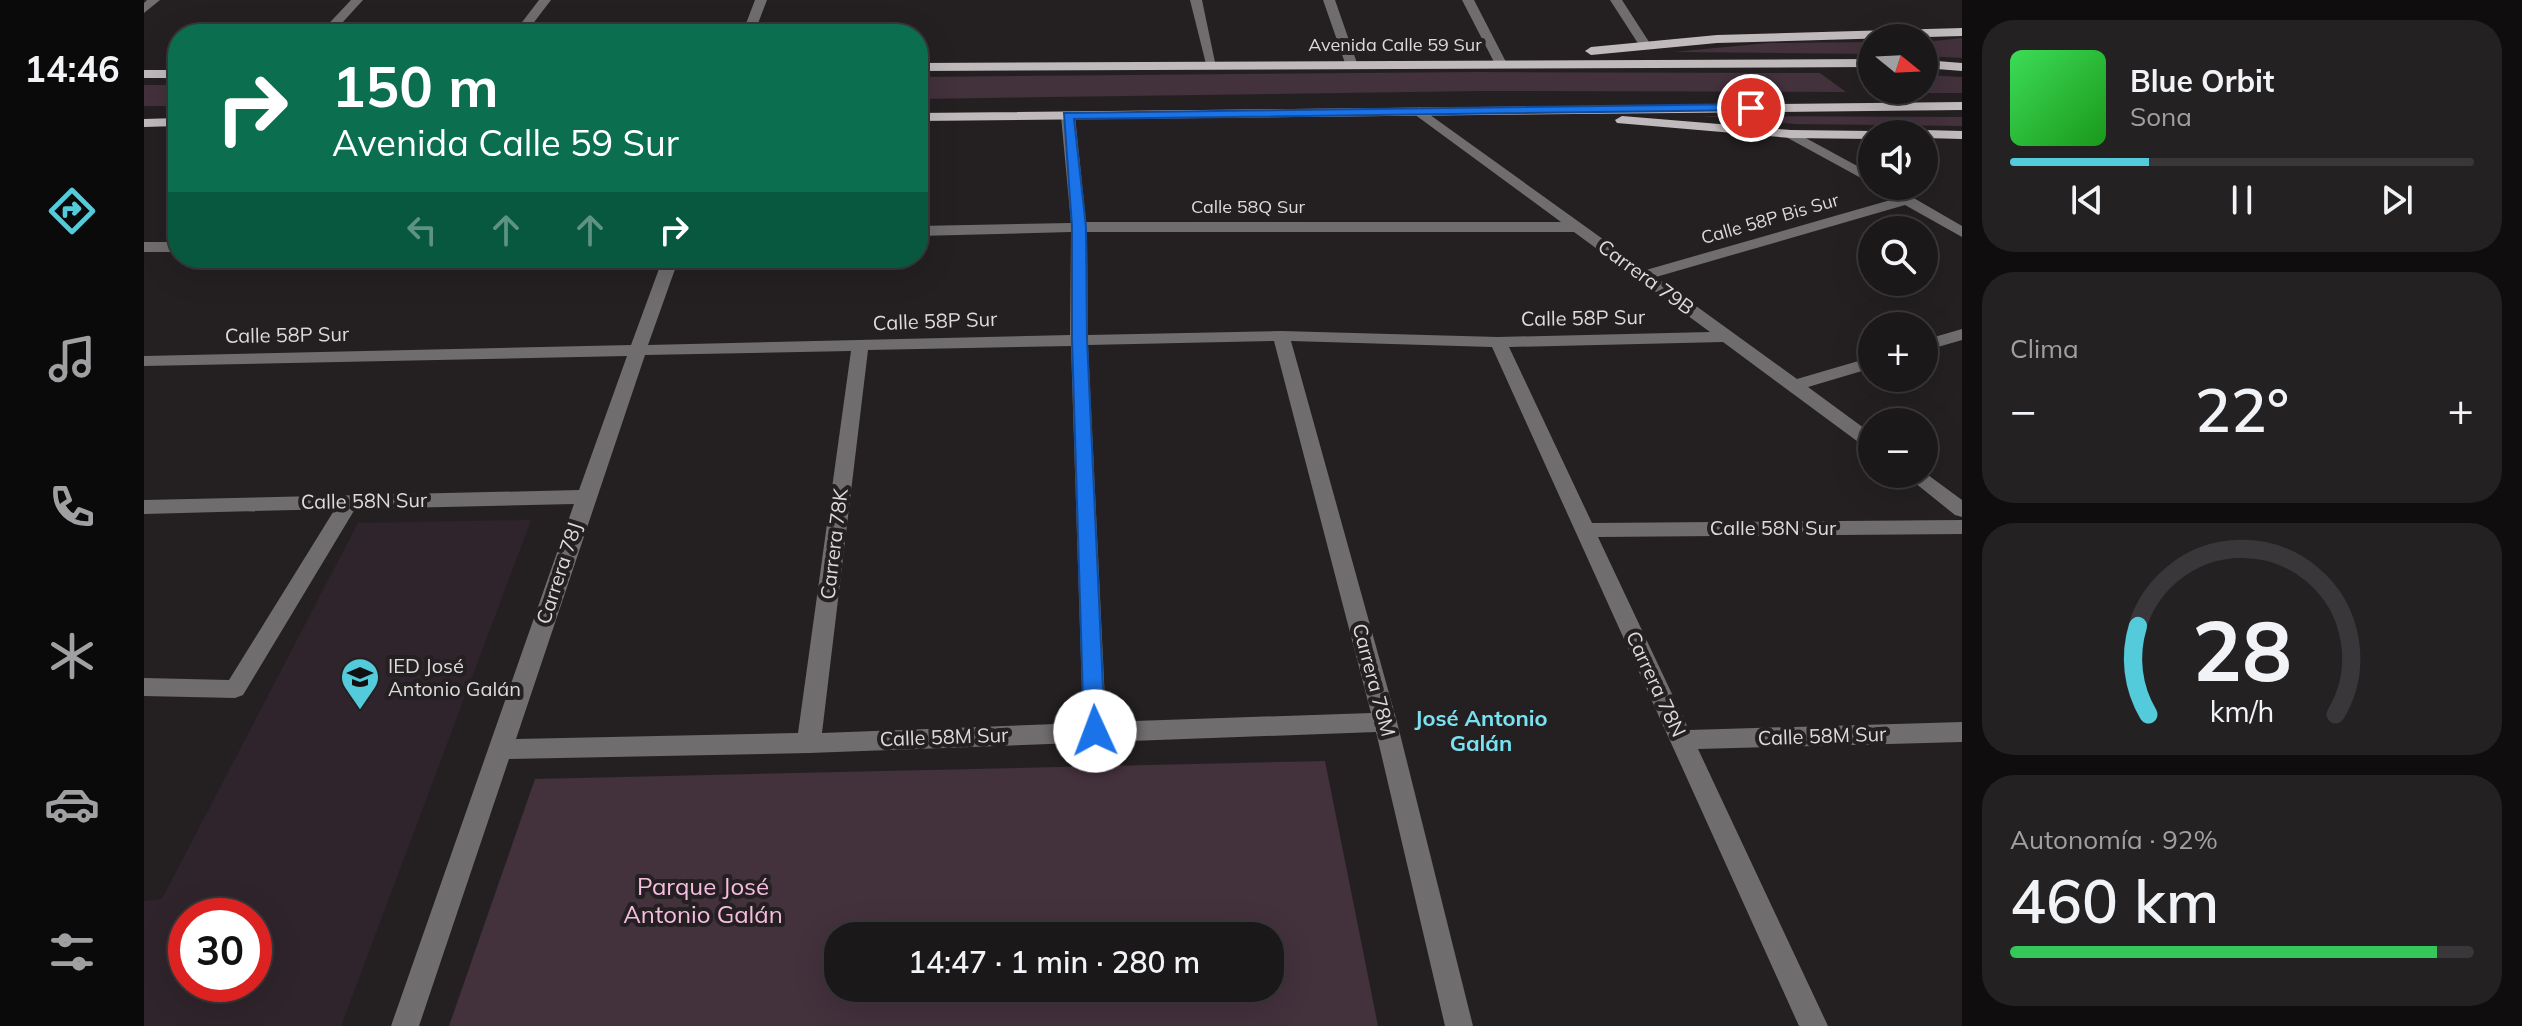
<!DOCTYPE html>
<html lang="es">
<head>
<meta charset="utf-8">
<style>
  body { margin:0; font-family:Mulish,sans-serif; background:#242123; color:#f1f3f6; height:100vh; display:flex; flex-direction:column; font-size:30px; white-space:nowrap }
  * { box-sizing:border-box; margin:0 }
  p { font-size:26px; color:#a0a0a2 }
  .icon { flex:none; width:44px; height:44px; fill:none; stroke:currentColor; stroke-width:2; stroke-linecap:round; stroke-linejoin:round }
  .map { position:relative; flex:1; overflow:hidden }
  .details { display:flex; flex-direction:column; gap:20px; padding:20px; background:#0f0d0e; width:560px }
  .details>* { flex:none }
  .banner { position:absolute; left:24px; top:24px; width:760px; height:244px; border-radius:32px; box-shadow:0 8px 32px #0002,0 0 0 2px #393739; background:#0b6e4f; color:#fff; overflow:hidden }
  .needle { width:52px; rotate:108deg }
  .controls { position:absolute; left:1714px; top:24px; display:grid; gap:16px }
  .controls a { display:grid; place-items:center; width:80px; height:80px; border-radius:50%; background:#1b181a; box-shadow:0 8px 32px #0002,0 0 0 2px #393739; font-size:40px }
  .speed { position:absolute; left:24px; top:898px; display:flex; gap:16px; font-size:40px; font-weight:700; text-align:center }
  .speed>* { display:grid; place-content:center; width:104px; height:104px; border-radius:50%; background:#1b181a; box-shadow:0 8px 32px #0002,0 0 0 2px #393739; line-height:1 }
  .speed .limit { border:12px solid #d22; background:#fff; color:#111 }
  .pin { position:absolute; display:grid; place-items:center; width:68px; height:68px; color:#fff; margin:-34px; border:4px solid #fff; border-radius:50%; box-shadow:0 2px 8px #0007 }
  .me { position:absolute; width:88px; margin:-44px; rotate:358deg; stroke-linejoin:round; filter:drop-shadow(0 0 6px #0008) }
  .turn { display:flex; align-items:center; gap:28px; height:168px; padding:0 32px; font-size:36px }
  .turn .icon { width:104px; height:104px; stroke-width:2.5 }
  .turn b { display:block; font-size:56px; line-height:68px }
  .lanes { display:flex; align-items:center; height:76px; padding:0 32px; background:#0003; justify-content:center; gap:40px; direction:ltr }
  .lanes .off { opacity:.35 }
  .big { font-size:60px; font-weight:600; line-height:1.1 }
  .details .widget { flex:1; display:flex; flex-direction:column; justify-content:center; gap:12px; min-width:0; padding:0 28px; border-radius:32px; background:#242123 }
  .details .dial { align-items:center; gap:0 }
  .dial svg { height:208px; overflow:visible; fill:none; stroke:#393739; stroke-width:7; stroke-linecap:round; text-anchor:middle }
  .dial text { fill:#f1f3f6; stroke:none }
  .song { display:flex; align-items:center; gap:24px }
  .cover { width:96px; height:96px; border-radius:12px; background:linear-gradient(135deg,hsl(130 70% 55%),hsl(120 70% 35%)) }
  .played { height:8px; border-radius:4px; background:linear-gradient(90deg,#53cbdb 30%,#393739 30%) }
  .keys { display:flex; justify-content:space-around; direction:ltr }
  .heat { display:flex; justify-content:space-between; align-items:center; font-size:44px; direction:ltr }
  .charge { height:12px; border-radius:6px; background:linear-gradient(90deg,#34c759 92%,#393739 0) }
  .trip { position:absolute; left:680px; top:922px; width:460px; height:80px; border-radius:32px; background:#1b181a; box-shadow:0 8px 32px #0002,0 0 0 2px #393739; font-weight:600; line-height:80px; text-align:center }
  main { display:flex; flex:1; min-height:0 }
  .menu { display:flex; flex-direction:column; width:144px; justify-content:space-around; align-items:center; background:#0b0a0a; color:#a0a0a2 }
  .menu .icon { width:56px; height:56px }
  .menu .active { color:#53cbdb }
  .menu b { font-size:36px; color:#f1f3f6 }
  .map>svg:first-child { display:block }
  .built { fill:#2f242b; fill-rule:evenodd }
  .green { fill:#43313c; fill-rule:evenodd }
  .lines { fill:none; stroke-linecap:round; stroke-linejoin:round }
  .minor { fill:#706d6f; fill-rule:evenodd }
  .major { fill:#c0babd; fill-rule:evenodd }
  .route { fill:#1a73e8; stroke:#114b97; stroke-width:2 }
  .labels { text-anchor:middle; stroke-width:8; stroke-linejoin:round; paint-order:stroke }
  .far-street-label { font-size:18px; fill:#dedadc; stroke:#242022 }
  .street-label { font-size:20px; fill:#dedadc; stroke:#242022 }
  .poi-label { font-size:20px; fill:#dedadc; stroke:#242022; text-anchor:start }
  .neighbourhood-label { font-size:22px; font-weight:bold; fill:#79e2f2; stroke:#242022 }
  .near-park-label { font-size:24px; fill:#f7bde1; stroke:#242022 }
</style>
</head>
<body>
<main>
<nav class="menu">
<b>14:46</b>
<svg class="icon active" aria-label="directions" viewBox="0 0 24 24"><path d="M12 3l9 9-9 9-9-9zM9 14v-3h6M13 9l2 2-2 2"/></svg>
<svg class="icon" aria-label="music" viewBox="0 0 24 24"><path d="M9 18V5l10-2v13"/><circle cx="6" cy="18" r="3"/><circle cx="16" cy="16" r="3"/></svg>
<svg class="icon" aria-label="phone" viewBox="0 0 24 24"><path d="M5 4h4l2 5-3 2q2 4 5 5l2-3 5 2v4C11 20 4 13 5 4z"/></svg>
<svg class="icon" aria-label="climate" viewBox="0 0 24 24"><path d="M12 3v18M4 7l16 10M4 17L20 7"/></svg>
<svg class="icon" aria-label="car" viewBox="0 0 24 24"><path d="M5 17H2v-5l4-1 3-4h7l3 4 3 1v5h-3M9 17h6M6 11h13"/><circle cx="7" cy="17" r="2"/><circle cx="17" cy="17" r="2"/></svg>
<svg class="icon" aria-label="filters" viewBox="0 0 24 24"><path d="M4 7h16M4 17h16"/><circle cx="9" cy="7" r="2"/><circle cx="15" cy="17" r="2"/></svg>
</nav>
<div class="map">
<svg width="1818" height="1026" viewBox="0 0 1818 1026">
  <rect width="100%" height="100%" fill="#242022"/>
  <!-- built -->
  <path class="built" d="M387 520 197 1026H0V901L18 899 214 523ZM110 916V984H42V916Z"/>
  <!-- green -->
  <path class="green" d="M1818 38V58L1780 56V42Z
    M1728 42V54L1529 52 1624 43Z
    M1333 72 1676 73 1702 92 1337 91 774 99V77Z
    M1780 75 1818 77V93H1760L1756 90H1780Z
    M34 85V106H0V85Z
    M1558 116 1818 117V126L1651 124Z
    M1181 761 1234 1026H305L391 779ZM1126 936V988H694V936Z"/>
  <g class="lines">
    <!-- minor -->
    <path class="minor" d="M3 0H16L0 13V3Z
      M207 0H219L188 34H175Z
      M395 0H407L381 34H369Z
      M611 0H623L610 34H598Z
      M1046 0H1058L1072 67 1062 64Z
      M1179 0H1191L1213 63 1211 66 1201 63Z
      M1318 0H1330L1362 62 1360 65 1350 62Z
      M1466 0H1478L1507 45 1505 48H1497Z
      M1275 107 1502 270 1750 199 1731 186H1749L1818 226V237L1761 205 1512 277 1653 379 1728 357V368L1664 387 1728 434V449L1721 447 1579 342 1365 347 1448 523 1818 520V534L1454 537 1545 730 1818 722V742L1554 749 1684 1026H1655L1348 347 1147 341 1253 722 1329 1026H1301L1232 732 665 753 365 759 275 1026H247L430 504 211 509 99 695 91 698 0 696V678L85 680 191 509 0 514V500L435 490 483 356 0 366V356L487 345 519 258H535L504 345 926 335 927 232 774 236V226L927 223 917 116 924 112 931 116 942 222H1417L1270 114 1268 111ZM943 232H1430L1566 332 1354 337 1137 331 944 335ZM1130 341 1227 713 962 722 944 345ZM927 346 939 723 678 733 724 350ZM707 351 654 733 372 739 501 355Z
      M1647 130 1728 174V184L1642 137V131Z
      M0 242H34V252H0Z
      M1818 329V340L1780 351V340Z
      M1780 472 1818 500V517L1811 515 1760 474Z"/>
    <!-- major -->
    <path class="major" d="M1818 28V36L1573 43 1447 55 1441 51 1447 47 1573 35Z
      M1728 59V67L774 71V63Z
      M1780 60 1818 63V71L1780 68Z
      M0 70H34V78H0Z
      M1818 102V110L774 121V113Z
      M1478 116 1647 130 1728 131 1734 134H1728V139L1647 138 1473 123 1471 120Z
      M34 118V126L0 127V119Z
      M1780 130 1818 131V139L1780 138V134H1773Z"/>
  </g>
  <!-- route -->
  <path class="route" d="M1607 104 1613 108 1611 110 930 119 942 227 943 339 961 731 958 737 951 740 943 737 940 731 928 339V227L920 113Z"/>
  <!-- icons -->
  <defs>
    <g id="school-pin" transform="scale(2)"><path d="M0 17L-7.5 6A9.5 9.5 0 1 1 7.5 6Z" fill="#53cbdb" stroke="#242022"/><path d="M0-5L7-2L0 1L-7-2ZM-4 1L0 2.5L4 1V4Q0 6-4 4Z" fill="#111"/></g>
  </defs>
  <g fill-rule="evenodd">
    <use href="#school-pin" x="216" y="677"/>
  </g>
  <g class="labels">
    <!-- far-street labels -->
    <g class="far-street-label">
      <text x="1251" y="51">Avenida Calle 59 Sur</text>
      <text x="1104" y="213">Calle 58Q Sur</text>
      <text transform="translate(1626 219) rotate(-16)" y="6">Calle 58P Bis Sur</text>
    </g>
    <!-- street labels -->
    <g class="street-label">
      <text transform="translate(1502 277) rotate(36)" y="7">Carrera 79B</text>
      <text transform="translate(1439 318) rotate(-1)" y="7">Calle 58P Sur</text>
      <text transform="translate(791 321) rotate(-2)" y="7">Calle 58P Sur</text>
      <text transform="translate(143 335) rotate(-1)" y="7">Calle 58P Sur</text>
      <text transform="translate(220 501) rotate(-1)" y="7">Calle 58N Sur</text>
      <text x="1629" y="535">Calle 58N Sur</text>
      <text transform="translate(690 544) rotate(-83)" y="7">Carrera 78K</text>
      <text transform="translate(415 573) rotate(-72)" y="7">Carrera 78J</text>
      <text transform="translate(1230 680) rotate(75)" y="7">Carrera 78M</text>
      <text transform="translate(1512 684) rotate(65)" y="7">Carrera 78N</text>
      <text transform="translate(1678 736) rotate(-2)" y="7">Calle 58M Sur</text>
      <text transform="translate(800 737) rotate(-2)" y="7">Calle 58M Sur</text>
    </g>
    <!-- poi labels -->
    <g class="poi-label">
      <text x="244" y="673">IED José<tspan x="244" dy="23">Antonio Galán</tspan></text>
    </g>
    <!-- neighbourhood labels -->
    <g class="neighbourhood-label">
      <text x="1337" y="726">José Antonio<tspan x="1337" dy="25">Galán</tspan></text>
    </g>
    <!-- near-park labels -->
    <g class="near-park-label">
      <text x="559" y="895">Parque José<tspan x="559" dy="28">Antonio Galán</tspan></text>
    </g>
  </g>
</svg>
<div class="controls">
<a><svg class="needle" viewBox="-14 -14 28 28"><path d="M0-13l5 13h-10z" fill="#e53935"/><path d="M0 13l5-13h-10z" fill="#a0a0a2"/></svg></a>
<a><svg class="icon" aria-label="sound" viewBox="0 0 24 24"><path d="M4 9h4l5-4v14l-5-4H4zM17 9q2 3 0 6"/></svg></a>
<a><svg class="icon" aria-label="search" viewBox="0 0 24 24"><circle cx="10" cy="10" r="6"/><path d="M15 15l6 6"/></svg></a>
<a>+</a>
<a>−</a>
</div>
<div class="speed"><div class="limit">30</div></div>
<div class="pin" style="left:1607px;top:108px;background:#d93025"><svg class="icon" aria-label="arrive" viewBox="0 0 24 24"><path d="M6 21V4h12l-3 4 3 4H6"/></svg></div>
<svg class="me" style="left:951px;top:731px" viewBox="-20 -20 40 40"><circle r="19" fill="#fff"/><path d="M0-13L10 11 0 6-10 11z" fill="#1a73e8"/></svg>
<div class="trip">14:47 · 1 min · 280 m</div>
<div class="banner">
<div class="turn"><svg class="icon" aria-label="right" viewBox="0 0 24 24"><path d="M7 20v-9h11M14 6l5 5-5 5"/></svg><div><b>150 m</b>Avenida Calle 59 Sur</div></div>
<div class="lanes"><svg class="icon off" aria-label="left" viewBox="0 0 24 24"><path d="M17 20v-9H6M10 6l-5 5 5 5"/></svg><svg class="icon off" aria-label="ahead" viewBox="0 0 24 24"><path d="M12 20V5M6 11l6-6 6 6"/></svg><svg class="icon off" aria-label="ahead" viewBox="0 0 24 24"><path d="M12 20V5M6 11l6-6 6 6"/></svg><svg class="icon" aria-label="right" viewBox="0 0 24 24"><path d="M7 20v-9h11M14 6l5 5-5 5"/></svg></div>
</div>
</div>
<section class="details">
<div class="widget">
<div class="song"><i class="cover"></i><div><b>Blue Orbit</b><p>Sona</p></div></div>
<div class="played"></div>
<div class="keys"><svg class="icon" aria-label="previous" viewBox="0 0 24 24"><path d="M18 5L8 12l10 7zM5 5v14"/></svg><svg class="icon" aria-label="pause" viewBox="0 0 24 24"><path d="M8 5v14M16 5v14"/></svg><svg class="icon" aria-label="next" viewBox="0 0 24 24"><path d="M6 5l10 7-10 7zM19 5v14"/></svg></div>
</div>
<div class="widget"><p>Clima</p>
<div class="heat"><a>−</a><b class="big">22°</b><a>+</a></div>
</div>
<div class="widget dial"><svg viewBox="0 0 100 80">
<path d="M14 69A42 42 0 1 1 86 69"/>
<path d="M14 69A42 42 0 0 1 10 35" stroke="#53cbdb"/>
<text x="50" y="56" font-size="32" font-weight="700">28</text>
<text x="50" y="72" font-size="11">km/h</text>
</svg></div>
<div class="widget"><p>Autonomía · 92%</p><b class="big">460 km</b><div class="charge"></div></div>
</section>
</main>
</body>
</html>
